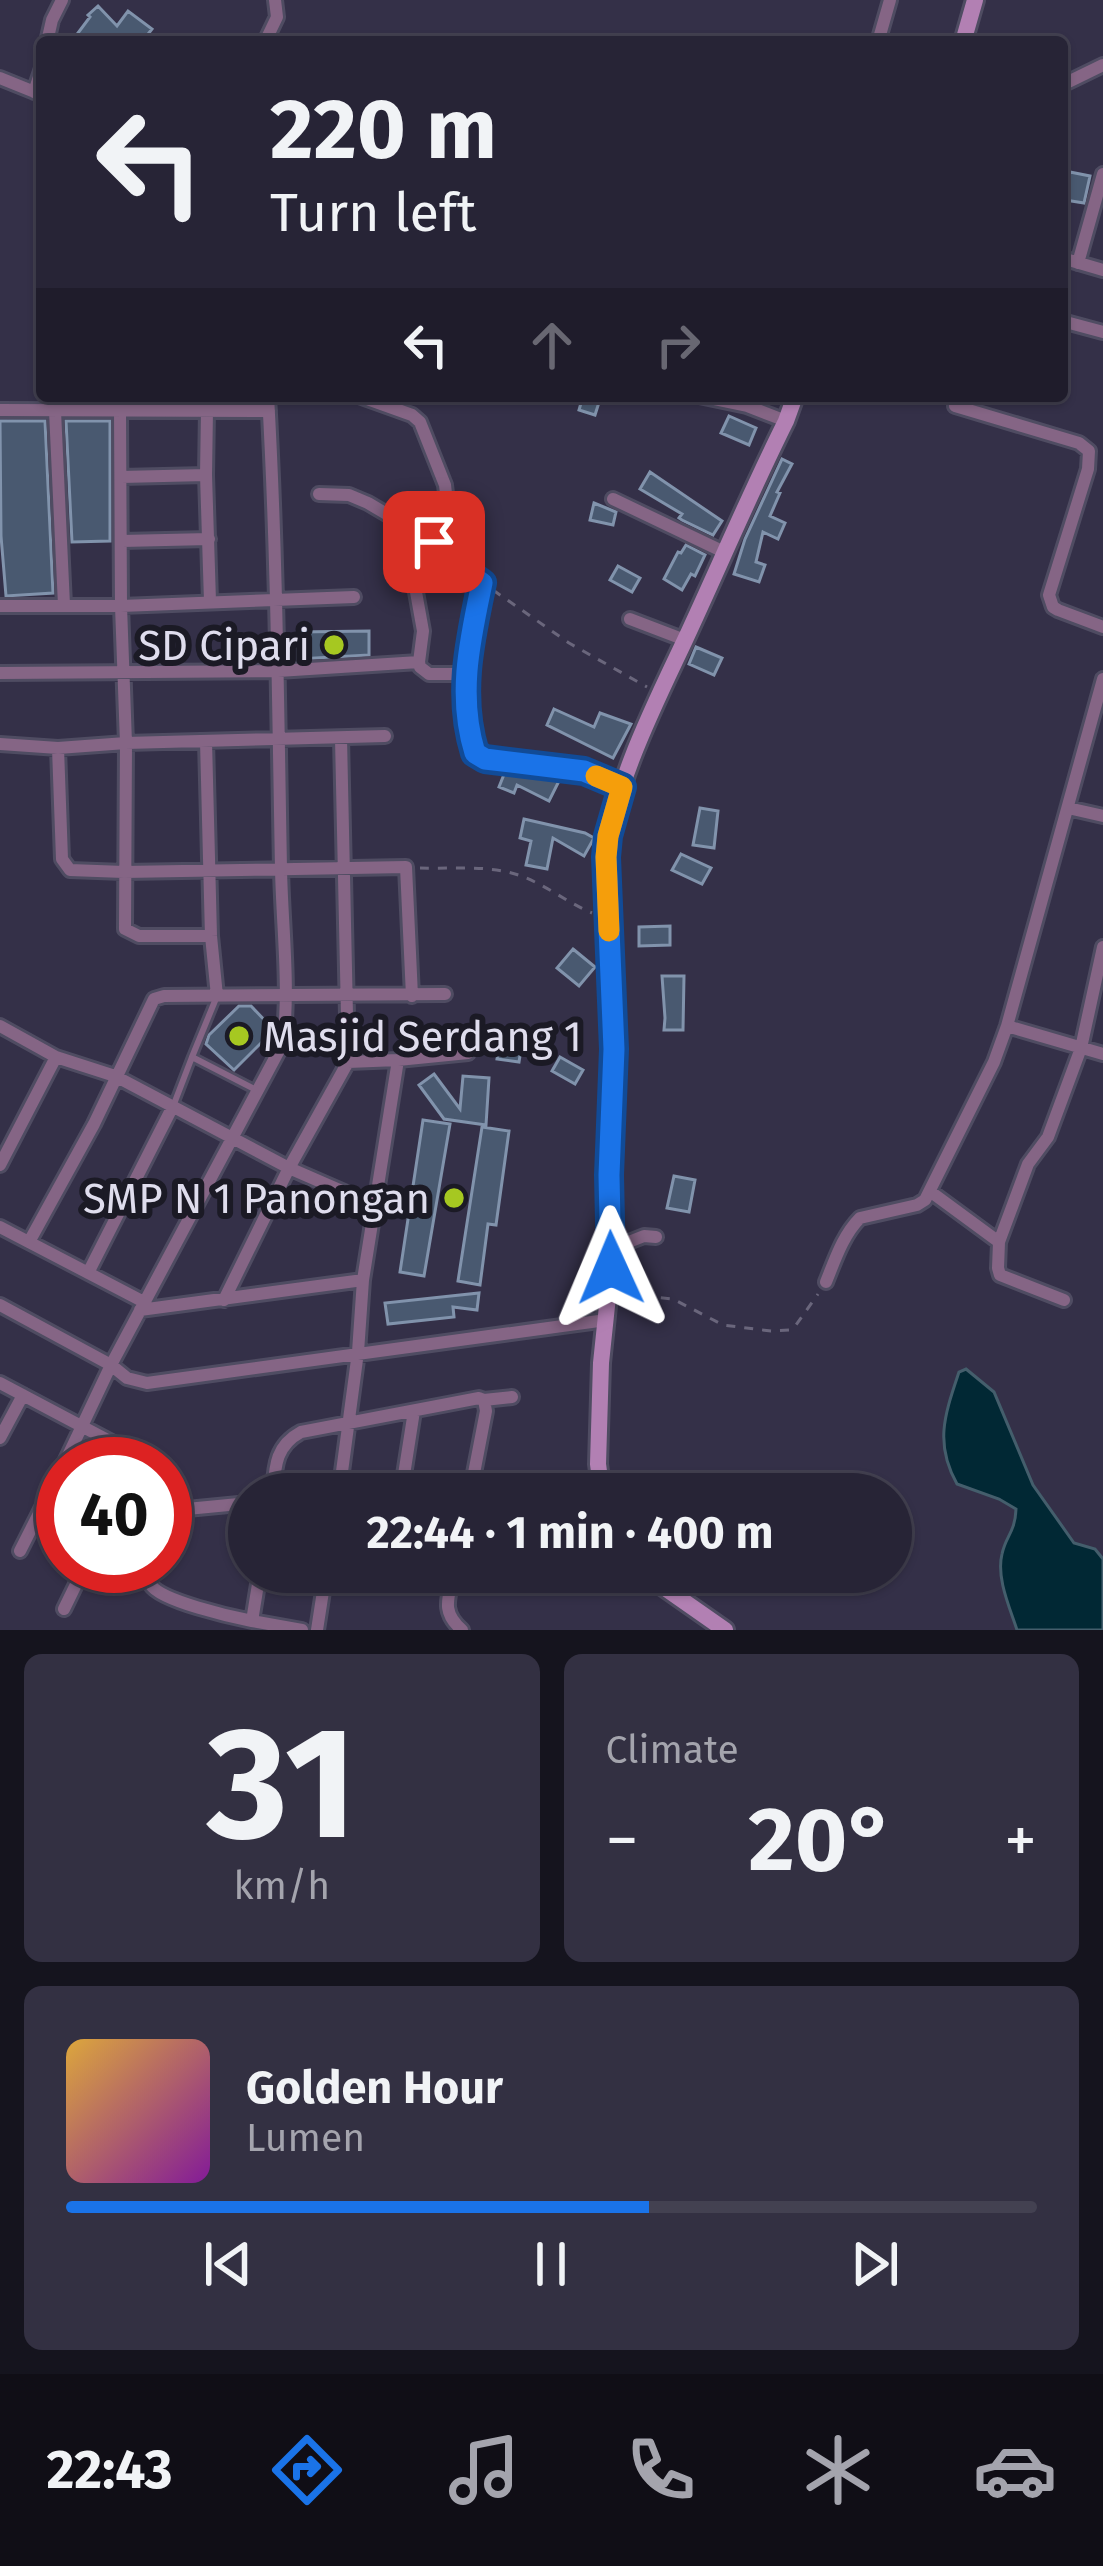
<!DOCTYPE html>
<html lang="en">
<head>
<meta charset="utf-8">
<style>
  body { margin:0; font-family:"Fira Sans",sans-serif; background:#333042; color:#f1f3f6; height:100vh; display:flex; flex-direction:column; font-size:45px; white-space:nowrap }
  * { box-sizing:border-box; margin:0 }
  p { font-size:39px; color:#a4a4ad }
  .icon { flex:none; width:66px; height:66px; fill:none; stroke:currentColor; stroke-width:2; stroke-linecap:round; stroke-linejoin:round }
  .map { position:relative; height:1630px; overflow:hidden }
  .side { display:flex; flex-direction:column; gap:24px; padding:24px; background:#15141e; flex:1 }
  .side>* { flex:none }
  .banner { position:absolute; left:36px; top:36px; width:1032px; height:366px; border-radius:12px; box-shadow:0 3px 9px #0004,0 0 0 3px #434151; background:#272436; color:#f1f3f6; overflow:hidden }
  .speed { position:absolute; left:36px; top:1437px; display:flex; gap:24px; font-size:60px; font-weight:700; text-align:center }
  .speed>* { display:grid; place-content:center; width:156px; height:156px; border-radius:50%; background:#272436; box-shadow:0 3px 9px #0004,0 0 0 3px #434151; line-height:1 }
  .speed .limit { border:18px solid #d22; background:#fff; color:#111 }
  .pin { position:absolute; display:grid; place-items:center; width:102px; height:102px; color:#fff; margin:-51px; border-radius:24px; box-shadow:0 6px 18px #0006 }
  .me { position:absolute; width:132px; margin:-66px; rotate:359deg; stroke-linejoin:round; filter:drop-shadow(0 0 9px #0008) }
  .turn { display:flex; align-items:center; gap:42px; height:252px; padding:0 36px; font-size:54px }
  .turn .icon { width:156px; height:156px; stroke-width:2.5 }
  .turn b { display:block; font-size:84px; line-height:102px }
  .lanes { display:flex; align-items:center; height:114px; padding:0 36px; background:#0003; justify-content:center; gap:60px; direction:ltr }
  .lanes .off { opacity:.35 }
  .big { font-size:90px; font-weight:700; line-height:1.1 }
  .side .card { flex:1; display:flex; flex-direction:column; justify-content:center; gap:18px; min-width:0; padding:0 42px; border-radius:18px; background:#333042 }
  .side .dial { align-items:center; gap:0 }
  .dial b { font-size:156px; line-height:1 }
  .song { display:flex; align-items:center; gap:36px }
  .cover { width:144px; height:144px; border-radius:18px; background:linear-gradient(135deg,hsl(40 70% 55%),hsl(290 70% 35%)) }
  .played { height:12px; border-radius:6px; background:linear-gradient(90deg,#1a73e8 60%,#434151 60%) }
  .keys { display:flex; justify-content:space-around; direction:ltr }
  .heat { display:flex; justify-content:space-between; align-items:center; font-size:66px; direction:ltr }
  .side .tiles { flex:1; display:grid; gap:24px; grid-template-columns:1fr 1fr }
  .card:last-child { grid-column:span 2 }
  .trip { position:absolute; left:228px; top:1473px; width:684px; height:120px; border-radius:60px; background:#272436; box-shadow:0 3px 9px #0004,0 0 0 3px #434151; font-weight:700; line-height:120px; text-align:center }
  .tabs { display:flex; height:192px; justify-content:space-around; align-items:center; background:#100e16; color:#a4a4ad }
  .tabs .icon { width:84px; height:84px }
  .tabs .current { color:#1a73e8 }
  .tabs b { font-size:54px; color:#f1f3f6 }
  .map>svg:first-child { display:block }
  .water { fill:#012834; stroke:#445e6c; stroke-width:3 }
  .building { fill:#495970; stroke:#8193ac; stroke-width:3 }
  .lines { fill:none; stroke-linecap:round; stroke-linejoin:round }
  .lane-casing { stroke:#4f4c62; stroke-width:12 }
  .street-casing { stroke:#4f4c62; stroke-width:18 }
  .secondary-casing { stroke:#4f4c62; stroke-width:22 }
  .path { stroke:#6a667c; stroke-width:3; stroke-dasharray:9 9; stroke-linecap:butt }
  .lane { stroke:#856585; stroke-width:6 }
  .street { stroke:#856585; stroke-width:12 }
  .secondary { stroke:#b280b3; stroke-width:16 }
  .route-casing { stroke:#114b97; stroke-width:30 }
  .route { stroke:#1a73e8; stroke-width:21 }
  .slow { stroke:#f59e0b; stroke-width:21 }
  .poi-dot { fill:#a6c821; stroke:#1b1a25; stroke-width:4.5 }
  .labels { text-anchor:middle; stroke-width:12; stroke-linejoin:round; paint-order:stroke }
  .poi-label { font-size:42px; fill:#dfdded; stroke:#1b1a25; text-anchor:end }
</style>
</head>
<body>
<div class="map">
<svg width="1103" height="1630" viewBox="0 0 1103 1630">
  <rect width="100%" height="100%" fill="#343048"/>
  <!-- water -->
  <path class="water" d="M966 1369 994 1392 1033 1485 1074 1543 1095 1549 1103 1559V1630H1017C1010 1608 996 1578 1002 1554 1006 1535 1015 1533 1016 1509L999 1499 957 1484C934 1443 945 1414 959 1372Z"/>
  <!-- building -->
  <path class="building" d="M98 6 117 26 128 11 152 29 142 42 135 37 131 42H82L75 37 90 17 88 15Z
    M1070 172 1090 176 1084 203 1065 200Z
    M583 396H601L595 415 579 410Z
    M729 416 756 428 749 445 721 433Z
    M0 421H45L53 593 6 596 1 536Z
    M66 421H110V541L72 542Z
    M782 459 792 464 777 492 780 493 770 516 785 523 778 539 763 532 756 562 765 565 759 582 734 574 745 539Z
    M650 472 722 521 713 535 682 520 679 518 682 514 640 489Z
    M594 503 616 512 613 525 590 520Z
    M686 545 705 555 695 576 691 574 682 590 664 579 678 552 681 553Z
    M618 566 640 578 632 592 610 580Z
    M369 631V655L298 659V632Z
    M696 647 722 658 714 675 689 664Z
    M554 709 594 727 600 713 631 724 613 758 547 725Z
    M505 772 542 779 543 777 560 779 549 801 517 785 514 793 499 787Z
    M700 808 718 811 714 848 693 845Z
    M524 819 585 833 594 838 584 856 553 838 547 869 526 865 531 841 520 838Z
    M681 854 711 868 702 884 672 870Z
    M670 926V945L639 946V927Z
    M573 949 595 967 579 986 557 968Z
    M662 976H684L683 1030H664L665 1018Z
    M239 1006H251L274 1030 234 1070 206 1044 209 1035Z
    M500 1040 522 1043 519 1062 497 1059Z
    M560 1057 583 1070 575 1084 552 1071Z
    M434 1074 460 1109 463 1076 489 1078 486 1125 444 1119 419 1085Z
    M423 1120 450 1124 424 1276 400 1272Z
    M482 1127 509 1131 496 1225 488 1224 480 1285 458 1281Z
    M674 1176 695 1180 689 1212 667 1208Z
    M479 1293 477 1310 453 1307 454 1317 388 1324 385 1303Z"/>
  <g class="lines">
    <!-- lane casing -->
    <g class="lane-casing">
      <path id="lane" d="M217 996 192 1057 258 1091
        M174 1104 192 1057"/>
    </g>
    <!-- street casing -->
    <g class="street-casing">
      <path id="street" d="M880 35 890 0
        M47 42 52 20 62 0
        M265 42 277 17 275 0
        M0 78 42 95
        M1062 85 1103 65
        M34 92 42 68
        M1062 258 1103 270
        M1078 263 1103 174
        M1062 321 1103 332
        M359 396 412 415 420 422 445 485 447 502 443 521 416 592 423 631 419 662 420 667 429 674H465L475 753 485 759 584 771 622 787
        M699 396 747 406 786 421
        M955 406 1079 443 1089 451 1088 469 1049 595 1053 607 1058 610 1103 627
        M0 410 269 411
        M207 410 206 475 210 601
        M55 411 64 605
        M120 411 121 606 126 743 385 736
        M121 477 206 475
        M319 494 349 495 368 503 434 542
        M613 499 724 552
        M122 541 209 539
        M432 548 482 583 466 655 465 674
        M0 606H121L354 597
        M630 619 685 640
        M0 673 278 671 419 662
        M206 741 211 936 217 996
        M0 744 58 748 126 743 125 929 139 936H211
        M58 748 62 859 70 870 124 872 406 867 412 996
        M1068 808 1103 816
        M0 1026 56 1057 115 1076 289 1168 351 1195 375 1203
        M1007 1026 1103 1054
        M348 1062 398 1060 468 1053
        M0 1165 56 1057
        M931 1192 999 1242 998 1268 1000 1275 1064 1300
        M0 1227 144 1302
        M29 1242 94 1124 154 999 164 996 445 994
        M999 1242 1028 1164 1048 1137 1081 1048 1103 947
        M611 1249 644 1236 656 1237
        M88 1273 173 1106
        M826 1282C835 1260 843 1235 860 1218L917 1205 925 1200 994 1062 1007 1026 1103 679
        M224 1300 289 1168 348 1062 341 738
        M0 1305 111 1365 127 1378 147 1383 606 1320
        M140 1310 363 1280
        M0 1383 153 1464
        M484 1400 512 1397
        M0 1438 23 1395
        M64 1464 111 1365 283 1043C290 985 282 926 281 868 278 710 277 553 268 396
        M165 1479 187 1509
        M273 1494C275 1467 275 1446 301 1432L479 1398 484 1400 486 1411 470 1494
        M339 1494 358 1352 363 1280 398 1060
        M401 1494 414 1411
        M165 1543 187 1509 249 1503
        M20 1551 63 1466
        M150 1566C149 1574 147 1578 151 1585 161 1601 232 1617 252 1621
        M260 1572 252 1621 302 1630
        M454 1572C449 1597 440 1611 462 1630
        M389 1574V1572
        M64 1609 85 1566
        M317 1630 326 1572"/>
    </g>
    <!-- secondary casing -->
    <g class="secondary-casing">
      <path id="secondary" d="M963 42 975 0
        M602 1494 598 1464 601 1363 611 1268 609 1175 614 1049 606 857C613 786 655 704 685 640 719 567 750 493 786 421L795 396
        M642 1572 725 1630"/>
    </g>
    <!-- path -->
    <path class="path" d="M493 590 569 643 647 687
      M420 868C450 869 485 865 515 874 542 882 566 902 592 913
      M625 1294 673 1299 723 1325 771 1331 789 1330 796 1325 818 1294"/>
    <!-- lane -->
    <use href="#lane" class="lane"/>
    <!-- street -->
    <use href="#street" class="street"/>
    <!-- secondary -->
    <use href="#secondary" class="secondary"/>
  </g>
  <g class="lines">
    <!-- route casing -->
    <g class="route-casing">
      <path id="route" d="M434 542 432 548 482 583C470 640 457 695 475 753L485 759 584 771 622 787 608 836 606 857 614 1049 609 1175 611 1268"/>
    </g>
    <!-- route -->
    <use href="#route" class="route"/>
    <!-- slow -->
    <path class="slow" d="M596 776 622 787 608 836 606 857 609 931"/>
  </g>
  <!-- markers -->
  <g class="poi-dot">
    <circle cx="334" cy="645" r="12"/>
    <circle cx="239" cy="1036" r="12"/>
    <circle cx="454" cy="1198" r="12"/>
  </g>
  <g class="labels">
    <!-- poi labels -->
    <g class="poi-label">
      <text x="310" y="660">SD Cipari</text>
      <text x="263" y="1051" text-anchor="start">Masjid Serdang 1</text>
      <text x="430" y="1213">SMP N 1 Panongan</text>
    </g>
  </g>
</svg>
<div class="speed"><div class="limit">40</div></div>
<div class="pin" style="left:434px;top:542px;background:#d93025"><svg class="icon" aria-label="arrive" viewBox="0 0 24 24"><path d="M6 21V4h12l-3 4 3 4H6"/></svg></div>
<svg class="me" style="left:611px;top:1268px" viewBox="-20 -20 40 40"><path d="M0-17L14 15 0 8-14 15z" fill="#1a73e8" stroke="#fff" stroke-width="4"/></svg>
<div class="trip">22:44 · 1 min · 400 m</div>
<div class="banner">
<div class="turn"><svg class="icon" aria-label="left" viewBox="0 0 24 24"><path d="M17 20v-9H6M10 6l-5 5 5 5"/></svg><div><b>220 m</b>Turn left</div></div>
<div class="lanes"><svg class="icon" aria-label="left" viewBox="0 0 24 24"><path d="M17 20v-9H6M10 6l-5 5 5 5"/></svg><svg class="icon off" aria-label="ahead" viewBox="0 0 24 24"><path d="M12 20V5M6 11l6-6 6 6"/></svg><svg class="icon off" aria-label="right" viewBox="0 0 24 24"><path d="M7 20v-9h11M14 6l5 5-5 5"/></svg></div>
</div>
</div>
<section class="side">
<div class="tiles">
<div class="card dial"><b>31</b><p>km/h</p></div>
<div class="card"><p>Climate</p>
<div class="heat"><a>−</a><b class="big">20°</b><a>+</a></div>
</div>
<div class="card">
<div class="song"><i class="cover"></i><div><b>Golden Hour</b><p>Lumen</p></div></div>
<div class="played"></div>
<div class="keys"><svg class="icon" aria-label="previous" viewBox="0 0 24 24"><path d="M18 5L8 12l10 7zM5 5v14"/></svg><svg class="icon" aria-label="pause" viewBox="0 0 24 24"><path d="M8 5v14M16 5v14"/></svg><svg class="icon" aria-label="next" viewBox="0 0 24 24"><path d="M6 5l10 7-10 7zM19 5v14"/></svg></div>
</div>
</div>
</section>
<nav class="tabs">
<b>22:43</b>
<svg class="icon current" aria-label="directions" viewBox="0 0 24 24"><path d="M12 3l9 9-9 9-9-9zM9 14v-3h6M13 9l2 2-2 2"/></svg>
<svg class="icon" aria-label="music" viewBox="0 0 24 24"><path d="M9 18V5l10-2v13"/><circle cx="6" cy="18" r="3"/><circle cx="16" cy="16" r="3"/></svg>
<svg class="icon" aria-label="phone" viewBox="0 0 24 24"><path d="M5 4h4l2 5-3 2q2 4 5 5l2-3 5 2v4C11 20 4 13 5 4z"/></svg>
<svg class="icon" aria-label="climate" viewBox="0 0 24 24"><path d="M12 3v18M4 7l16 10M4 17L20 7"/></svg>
<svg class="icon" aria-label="car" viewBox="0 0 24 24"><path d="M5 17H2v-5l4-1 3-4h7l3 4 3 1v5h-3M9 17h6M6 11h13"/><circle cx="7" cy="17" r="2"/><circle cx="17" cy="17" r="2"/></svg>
</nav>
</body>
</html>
